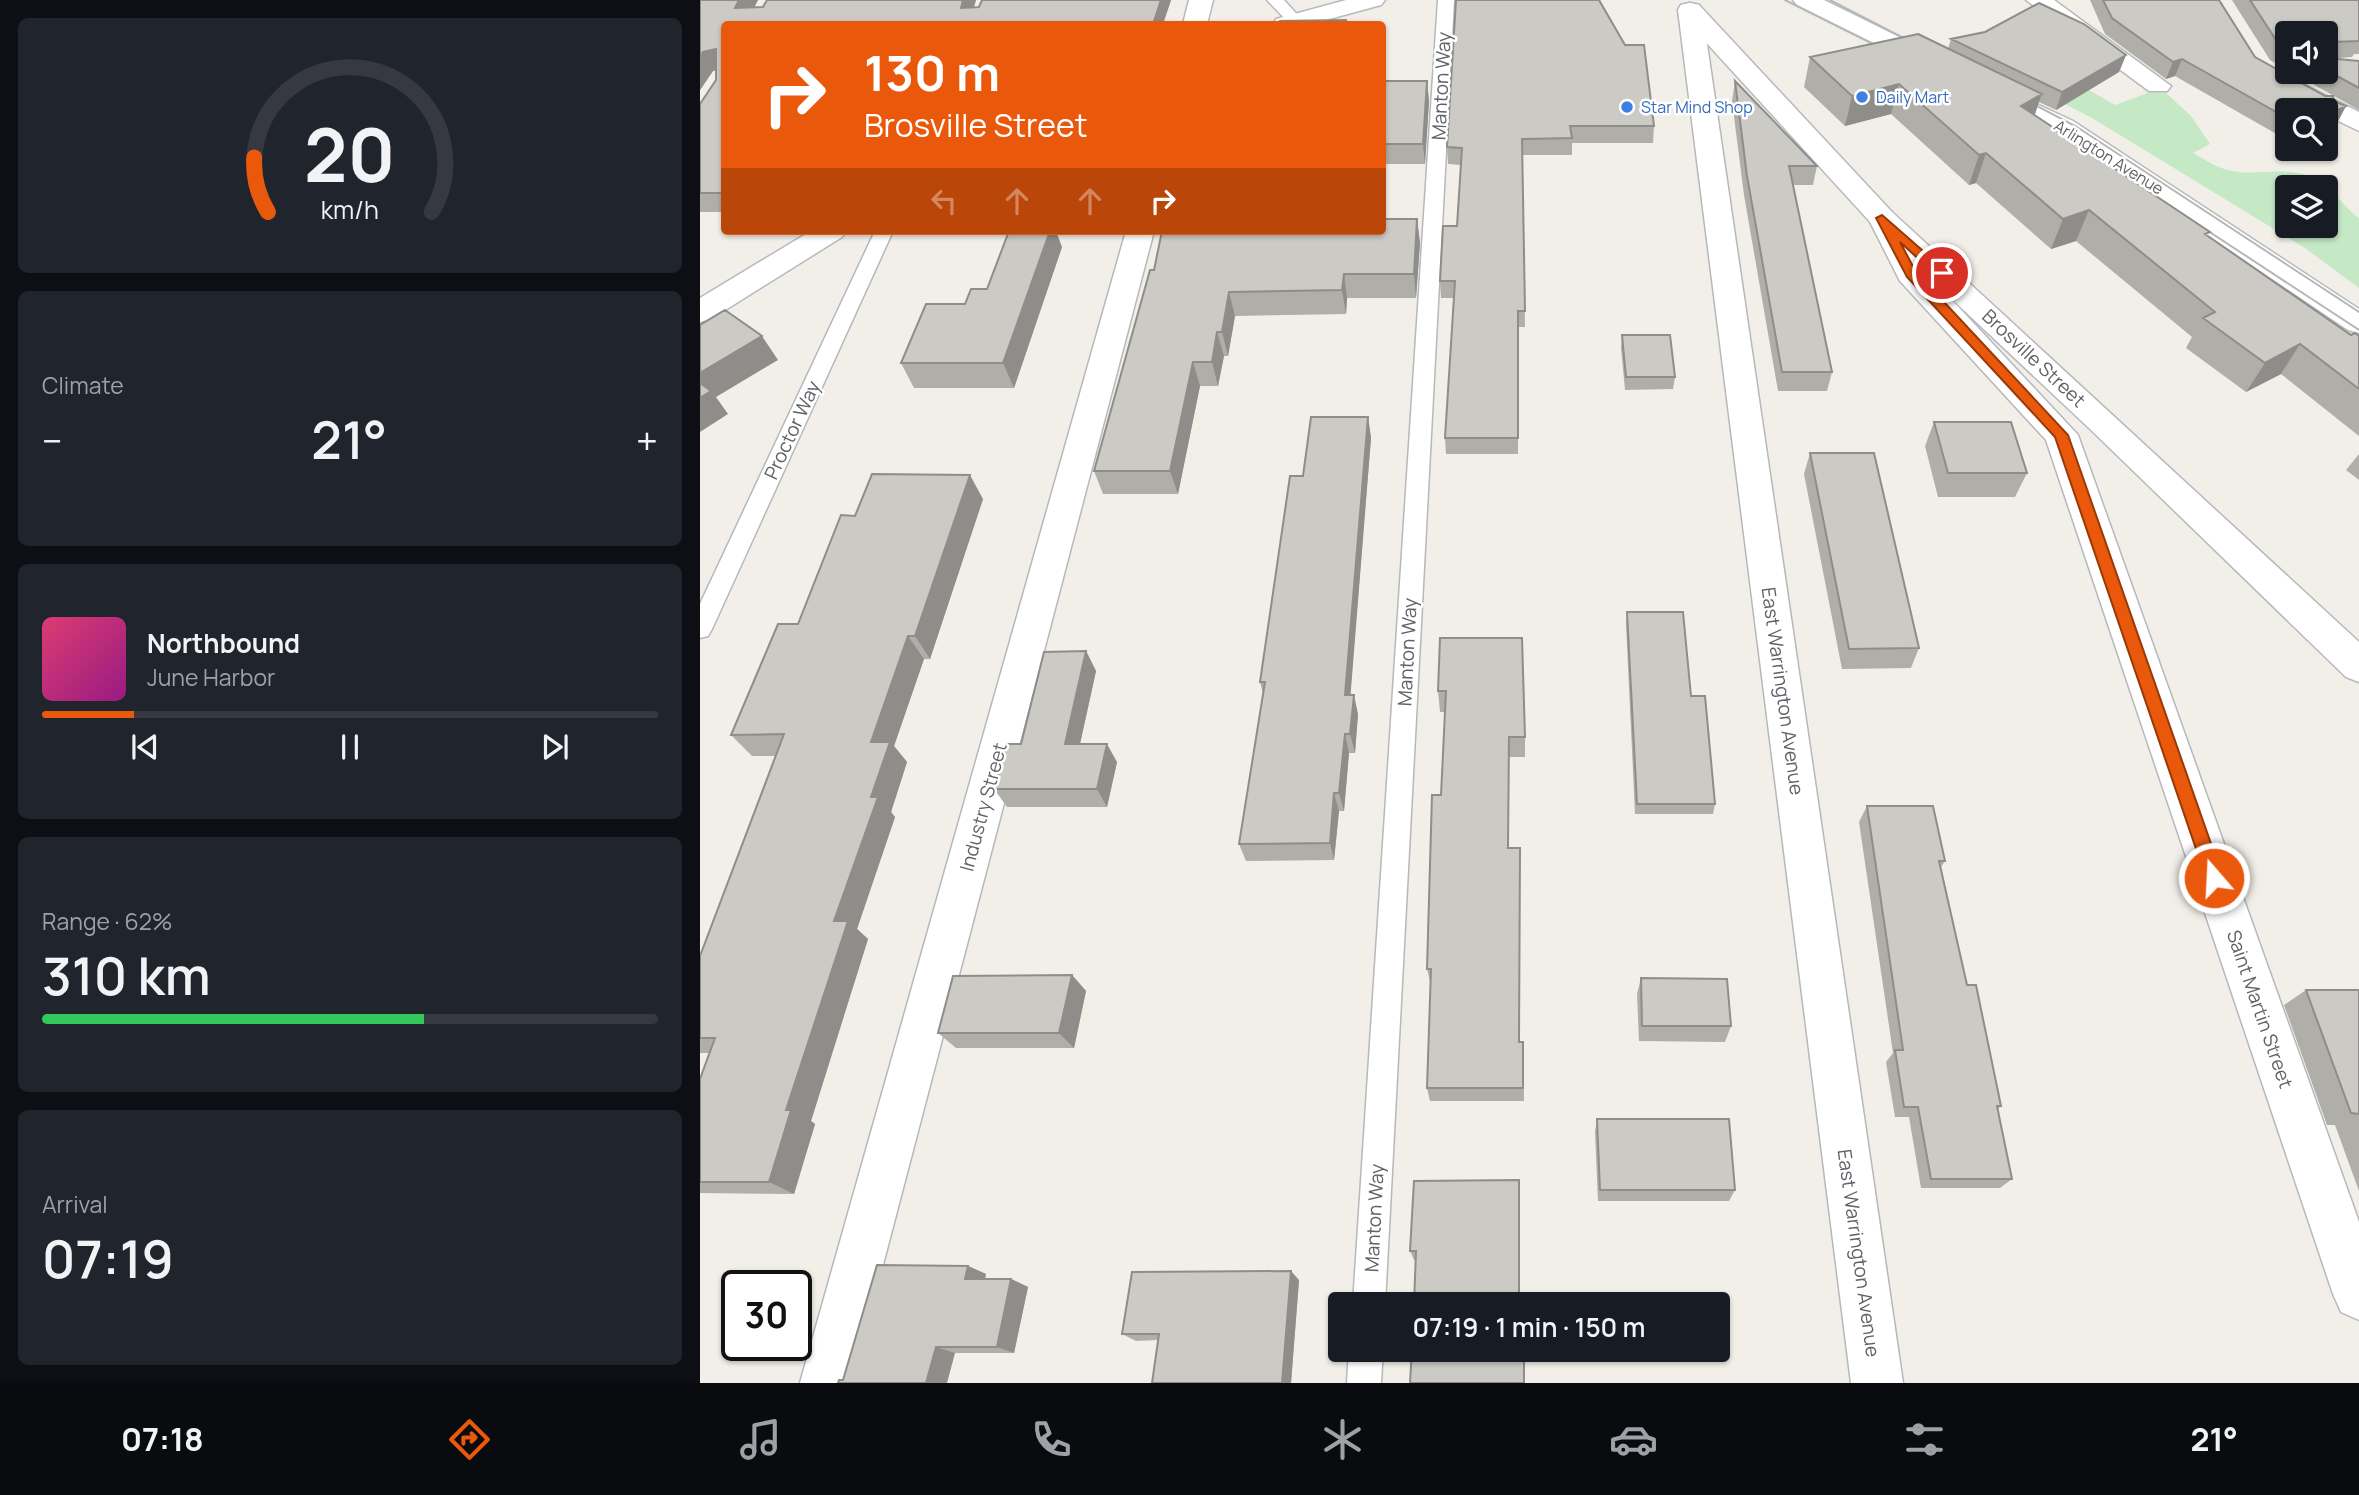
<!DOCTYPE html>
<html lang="en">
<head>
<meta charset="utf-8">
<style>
  body { margin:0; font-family:Manrope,sans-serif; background:#20242c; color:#f1f3f6; height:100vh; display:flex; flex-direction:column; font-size:26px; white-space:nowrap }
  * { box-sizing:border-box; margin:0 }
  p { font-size:23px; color:#9ea1a6 }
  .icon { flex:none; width:38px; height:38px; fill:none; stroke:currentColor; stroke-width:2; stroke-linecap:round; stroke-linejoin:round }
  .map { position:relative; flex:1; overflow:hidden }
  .details { display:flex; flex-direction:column; gap:18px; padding:18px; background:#0d0f14; width:700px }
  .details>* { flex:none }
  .guide { position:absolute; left:21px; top:21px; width:665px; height:214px; border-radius:7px; box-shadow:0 2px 5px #0004; background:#ea580c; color:#fff; overflow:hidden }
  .buttons { position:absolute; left:1575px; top:21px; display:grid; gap:14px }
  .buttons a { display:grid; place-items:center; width:63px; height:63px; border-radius:7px; background:#171b24; box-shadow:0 2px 5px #0004; font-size:35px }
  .speed { position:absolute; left:21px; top:1270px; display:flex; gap:14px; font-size:35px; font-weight:700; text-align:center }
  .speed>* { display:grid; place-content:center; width:91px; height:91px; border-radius:50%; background:#171b24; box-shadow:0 2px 5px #0004; line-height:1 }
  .speed .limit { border:4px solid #111; border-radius:10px; background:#fff; color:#111 }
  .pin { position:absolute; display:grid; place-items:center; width:60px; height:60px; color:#fff; margin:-30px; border:4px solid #fff; border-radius:50%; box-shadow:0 2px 7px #0007 }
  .me { position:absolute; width:77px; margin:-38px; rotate:341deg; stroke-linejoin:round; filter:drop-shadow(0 0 5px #0008) }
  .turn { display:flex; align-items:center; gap:24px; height:147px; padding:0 28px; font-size:32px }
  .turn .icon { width:91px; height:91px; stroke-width:2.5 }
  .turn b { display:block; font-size:49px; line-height:60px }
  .lanes { display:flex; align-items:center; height:66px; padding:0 28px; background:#0003; justify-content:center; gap:35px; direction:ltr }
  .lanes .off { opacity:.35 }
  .big { font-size:52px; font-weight:600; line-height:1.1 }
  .details .widget { flex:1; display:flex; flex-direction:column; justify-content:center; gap:10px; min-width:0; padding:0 24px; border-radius:10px; background:#20242c }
  .details .dial { align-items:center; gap:0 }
  .dial svg { height:182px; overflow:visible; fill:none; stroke:#363941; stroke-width:7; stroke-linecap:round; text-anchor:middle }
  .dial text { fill:#f1f3f6; stroke:none }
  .song { display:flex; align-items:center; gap:21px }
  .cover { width:84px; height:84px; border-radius:10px; background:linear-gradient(135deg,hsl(340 70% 55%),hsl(310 70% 35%)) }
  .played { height:7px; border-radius:4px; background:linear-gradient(90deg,#ea580c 15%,#363941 15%) }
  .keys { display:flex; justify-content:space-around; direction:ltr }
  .heat { display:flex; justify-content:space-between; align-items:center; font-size:38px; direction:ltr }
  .charge { height:10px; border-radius:5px; background:linear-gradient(90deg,#34c759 62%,#363941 0) }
  .trip { position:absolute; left:628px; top:1292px; width:402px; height:70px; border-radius:7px; background:#171b24; box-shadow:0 2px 5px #0004; font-weight:600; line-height:70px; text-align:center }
  .tab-bar { display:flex; height:112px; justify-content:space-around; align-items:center; background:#090b0e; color:#9ea1a6 }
  .tab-bar .icon { width:49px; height:49px }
  .tab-bar .current { color:#ea580c }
  .tab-bar b { font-size:32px; color:#f1f3f6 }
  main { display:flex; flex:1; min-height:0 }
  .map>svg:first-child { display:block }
  .green { fill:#c5e8c5; fill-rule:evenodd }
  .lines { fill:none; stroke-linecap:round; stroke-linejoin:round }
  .lane-casing { stroke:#b5b8bc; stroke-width:3 }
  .street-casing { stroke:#b5b8bc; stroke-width:3 }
  .secondary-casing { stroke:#b6babf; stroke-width:3 }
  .lane { fill:#fff; fill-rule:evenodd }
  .street { fill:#fff; fill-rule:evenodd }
  .secondary { fill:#fff; fill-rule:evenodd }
  .tram { stroke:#b6b7b8; stroke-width:2 }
  .wall { fill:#afaea9 }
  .shaded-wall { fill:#8f8d8a }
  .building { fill:#cccac5; stroke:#8f8d8a; stroke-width:2 }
  .route { fill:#ea580c; stroke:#983908; stroke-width:2 }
  .shop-dot { fill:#3f7fe0; stroke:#fff; stroke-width:2.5 }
  .labels { text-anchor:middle; stroke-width:5; stroke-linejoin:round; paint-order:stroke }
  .far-shop-label { font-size:16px; fill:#366cbe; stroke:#fff; text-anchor:start }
  .far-street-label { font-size:16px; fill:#5f6368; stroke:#fff }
  .street-label { font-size:19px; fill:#5f6368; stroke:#fff }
</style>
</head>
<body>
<main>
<section class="details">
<div class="widget dial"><svg viewBox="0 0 100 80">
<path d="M14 69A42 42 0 1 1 86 69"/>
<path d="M14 69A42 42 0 0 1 8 45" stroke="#ea580c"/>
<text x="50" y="56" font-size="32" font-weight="700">20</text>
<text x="50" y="72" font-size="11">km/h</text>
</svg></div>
<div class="widget"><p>Climate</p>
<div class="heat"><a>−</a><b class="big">21°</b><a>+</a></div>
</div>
<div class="widget">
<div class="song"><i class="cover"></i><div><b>Northbound</b><p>June Harbor</p></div></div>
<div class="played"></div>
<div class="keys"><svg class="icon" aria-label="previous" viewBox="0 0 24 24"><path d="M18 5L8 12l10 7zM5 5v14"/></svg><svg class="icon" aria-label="pause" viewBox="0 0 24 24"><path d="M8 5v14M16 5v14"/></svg><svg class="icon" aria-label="next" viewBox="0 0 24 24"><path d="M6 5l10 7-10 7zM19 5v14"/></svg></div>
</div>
<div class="widget"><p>Range · 62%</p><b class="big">310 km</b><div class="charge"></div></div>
<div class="widget"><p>Arrival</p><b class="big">07:19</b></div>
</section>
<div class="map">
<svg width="1659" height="1383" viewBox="0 0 1659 1383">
  <rect width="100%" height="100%" fill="#f1efe8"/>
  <!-- green -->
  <path class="green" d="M1267 54 1387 89 1415 105 1450 92 1466 93 1491 116 1510 144 1493 153C1504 159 1516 167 1528 170 1554 177 1583 166 1610 176 1631 183 1641 206 1659 218V288L1605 248 1392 118ZM1587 187H1626V226H1587Z"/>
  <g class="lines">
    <!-- lane casing -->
    <g class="lane-casing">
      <path id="lane" d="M567 0H584L603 21 600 24H590Z
        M738 0H754L685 1304H653Z
        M175 231H193L12 629 8 636 0 638V604Z
        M649 1349H683L681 1383H647Z"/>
    </g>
    <!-- street casing -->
    <g class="street-casing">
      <path id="street" d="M489 0H513L507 24H483Z
        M1326 0H1354L1471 86 1467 91H1449Z
        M990 3 999 5 1002 10 1203 1383H1151L978 10 981 5Z
        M1595 80 1659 112V131L1626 115V110C1612 110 1590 100 1582 88L1586 83Z
        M1182 209 1192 212 1223 269 1378 435 1659 1222V1320L1641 1312 1633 1294 1346 440 1200 281 1168 218 1172 212Z
        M426 231H454L152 1383H100Z"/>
    </g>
    <!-- secondary casing -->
    <g class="secondary-casing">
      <path id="secondary" d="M646 0H685L681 5 611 24H573L576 19Z
        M1093 0H1124L1244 59 1248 64 1244 69H1226L1097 5Z
        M990 3 999 5 1192 212 1659 642V682L1646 677 1390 429 1172 224 981 15 978 10 981 5Z
        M1289 82 1373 121 1659 309V333L1648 330 1355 133 1280 95 1276 90 1280 85Z
        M111 231H146L142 237 11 319 0 322V298Z"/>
    </g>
    <!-- lane -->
    <use href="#lane" class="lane"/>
    <!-- street -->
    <use href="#street" class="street"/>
    <!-- secondary -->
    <use href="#secondary" class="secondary"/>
    <!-- tram -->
    <path class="tram" d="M1085 0 1189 52
      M1130 0 1219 46
      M1322 98 1377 127 1659 312
      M1380 147 1659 330"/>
  </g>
  <!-- wall -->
  <path class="wall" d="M0 0H58L54 8 63 7 67 0H276L274 7H279L282 0H471L463 24H24V212H0V104L16 80V70L13 71 0 90Z
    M756 0 954 126 953 143H872V155H822L825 327H818V454H746L745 438 754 298H741L740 281 757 226 761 165 748 164 747 147Z
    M1390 0H1519L1555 57 1646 106 1637 123 1587 110V140L1475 76 1466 79 1405 34Z
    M1532 0H1659V54H1654L1652 57 1629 59 1659 61V110L1591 72H1626V33H1587V70L1570 60Z
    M1251 39 1426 55 1419 72 1356 110 1339 102 1335 115 1508 237 1651 335 1659 336V436L1581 374 1546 392 1486 348 1492 337 1376 241 1351 249 1276 183 1269 185 1191 114 1145 126 1104 87 1110 57 1248 49Z
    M682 81H727L729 101 725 164H682Z
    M1035 81 1117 166 1113 185H1093L1132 372 1127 391H1078L1044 195 1032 101Z
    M717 219 720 243 716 298H647L646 314 535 316 528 356H524L518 386H500L478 494H403L394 471 454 270Z
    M362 247 314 388H214L201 363 265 304 287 289Z
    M922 335 975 377 973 389 925 390 921 348Z
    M668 417 671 438 650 695 658 714 655 753H649L644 811H639L634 860 546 861 539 844 563 693 560 682 603 476Z
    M1234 422 1327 473 1315 497H1238L1225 446Z
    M1110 453 1219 648 1211 668 1142 669 1104 474Z
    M1659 454V480L1646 470Z
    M283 499 230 659H224L194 746 207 762 191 812 195 817 157 929 168 939 111 1121 115 1124 94 1194 0 1193V1079L10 1053H0V956L76 756H52L31 735 98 624 155 516Z
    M927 612 991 696 1015 804 1013 814H935L926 624Z
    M740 638 825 737V757H809V848L820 1042H823L824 1101H730L727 1088 731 985 727 969 741 795 745 712H740L738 691Z
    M386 651 396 671 380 744 417 762 407 807H307L294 789 321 744Z
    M1167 806 1245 861 1241 867 1267 985 1301 1106 1297 1110 1312 1179 1300 1188H1221L1209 1117H1195L1186 1062 1193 1053 1159 822Z
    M372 975 386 991 374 1048H256L238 1033Z
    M941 978 1031 1026 1025 1042 939 1041 937 994Z
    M1606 990H1659V1191L1635 1125H1627L1584 1005Z
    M897 1119 1035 1190 1029 1201H898L895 1132Z
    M819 1180 716 1260H714L710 1251Z
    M268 1266 286 1274 285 1279H311L328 1287 314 1353H255L143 1380Z
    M599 1280 591 1383H452L458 1340 436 1341 422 1334Z"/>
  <!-- shaded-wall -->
  <path class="shaded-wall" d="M39 0H58L45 24 35 8Z
    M263 0H276L268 24 261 8Z
    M461 0H471L463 24H453Z
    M16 49 24 67 13 71 0 90V56L3 52Z
    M1632 53 1626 65V54Z
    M1426 55 1419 72 1356 110 1362 92Z
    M1482 59 1475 76 1466 79 1473 62Z
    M727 81 729 101 725 164 723 144Z
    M1199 84 1191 114 1145 126 1152 96Z
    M1342 94 1331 124 1321 106Z
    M1646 106 1637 123 1626 128V116Z
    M1286 153 1276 183 1269 185 1279 155Z
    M1389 210 1376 241 1351 249 1363 219Z
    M717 219 720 243 716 298 714 274Z
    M350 231H356L362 247 314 388 303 363Z
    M644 274 647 298 646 314 642 290Z
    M529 292 535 316 528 356 522 332Z
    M517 332 524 356 518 386 512 362Z
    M62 336 78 360 16 397 28 414 0 432V373Z
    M1600 344 1581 374 1546 392 1565 363Z
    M493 362 500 386 478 494 470 471Z
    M668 417 671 438 649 714 645 695Z
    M270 475 283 499 230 659 215 636Z
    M208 636 224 659 194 746 207 762 191 812 195 817 157 929 168 939 111 1121 115 1124 94 1194 69 1182 134 921 171 797V742Z
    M386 651 396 671 376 762 365 744Z
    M654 695 658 714 655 753 650 734Z
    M645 734 649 753 644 811 639 793Z
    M407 744 417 762 407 807 397 789Z
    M634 793 639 811 634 860 630 843Z
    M372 975 386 991 374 1048 359 1033Z
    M268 1266 286 1274 283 1287 265 1279Z
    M591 1271 599 1280 591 1383H582Z
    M311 1279 328 1287 314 1353 297 1347Z
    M236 1347 255 1353 247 1383H226Z"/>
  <!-- building -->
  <path class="building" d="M0 0H39L35 8 63 7 67 0H263L261 8 279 7 282 0H461L453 24H24V193H0V104L16 80V49L3 52 0 56Z
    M756 0H899L925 45H944L954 126H870L872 138 822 139 825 311H818V438H745L755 281H740L743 226H757L762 148 747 147Z
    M1403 0H1519L1555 57 1625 96H1633L1634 101 1646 106 1626 116V110H1587V118L1482 59 1473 62 1412 18Z
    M1550 0H1659V41L1633 42 1632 53 1626 54V33H1587V48L1578 43Z
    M1339 3 1384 24 1426 55 1362 92 1251 39 1285 32Z
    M646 20V24H579L580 21Z
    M1218 34 1342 94 1321 106 1510 232 1505 234 1651 335 1655 333 1659 336V389L1600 344 1565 363 1503 318 1515 312 1389 210 1363 219 1286 153 1279 155 1199 84 1152 96 1110 57Z
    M1626 58 1659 61V88L1626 70Z
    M682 81H727L723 144H682Z
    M1035 81 1117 166H1089L1132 372H1082L1047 176Z
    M682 219H717L714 274H644L642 290 529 292 522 332H517L512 362H493L470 471H394L450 270H454L462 231H682Z
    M309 231H350L303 363H201L226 304H265L271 289H287Z
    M25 310 62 336 0 373V325Z
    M922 335H970L975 377H926Z
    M0 383 11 391 0 398Z
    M611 417H668L645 695H654L650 734H645L639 793H634L630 843 539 844 565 682H560L590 476H603Z
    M1234 422H1311L1327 473H1248Z
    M1110 453H1174L1219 648 1149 649Z
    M172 474 270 475 215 636H208L171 742H190L171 797H178L134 921H148L86 1110H91L69 1182H0V1079L15 1038H0V956L84 734 31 735 78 624H98L141 515 155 516Z
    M927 612H983L991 696H1005L1015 804H937Z
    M740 638H822L825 737H809L808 848H820L819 1042H823V1088H727L731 969H727L732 795H741L746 691H738Z
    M386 651 365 744H407L397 789H294L307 744H321L344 652Z
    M1167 806H1233L1245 861H1239L1267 985H1276L1301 1106H1297L1312 1179H1231L1218 1107H1204L1195 1050H1203Z
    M372 975 359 1033H238L253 976Z
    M941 978 1027 979 1031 1026H942Z
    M1606 990H1659V1114L1651 1113Z
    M897 1119H1029L1035 1190H900Z
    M819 1180V1296H824V1304H714L716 1251H710L714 1181Z
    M177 1265 268 1266 265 1279H311L297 1347H236L226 1383H138L139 1380H143Z
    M591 1271 582 1383H452L459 1334H422L432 1272Z
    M712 1349H824V1383H710Z"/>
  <!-- route -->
  <path class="route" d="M1182 215 1246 271V276H1237L1200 242 1216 272 1368 435 1523 878 1521 883 1514 886 1506 878 1355 437 1207 277 1176 218Z"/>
  <!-- markers -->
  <g class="shop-dot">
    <circle cx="1162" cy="97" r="7"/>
    <circle cx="927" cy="107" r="7"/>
  </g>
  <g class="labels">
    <!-- far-shop labels -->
    <g class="far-shop-label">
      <text x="1176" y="103">Daily Mart</text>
      <text x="941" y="113">Star Mind Shop</text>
    </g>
    <!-- far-street labels -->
    <g class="far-street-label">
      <text transform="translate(1409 157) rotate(32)" y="6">Arlington Avenue</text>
    </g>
    <!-- street labels -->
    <g class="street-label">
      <text transform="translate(741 86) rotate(-87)" y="7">Manton Way</text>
      <text transform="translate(1334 358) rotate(43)" y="7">Brosville Street</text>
      <text transform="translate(92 430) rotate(-65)" y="7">Proctor Way</text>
      <text transform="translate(707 652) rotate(-87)" y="7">Manton Way</text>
      <text transform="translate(1083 691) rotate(82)" y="7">East Warrington Avenue</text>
      <text transform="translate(283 807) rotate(-75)" y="7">Industry Street</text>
      <text transform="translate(1560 1009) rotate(71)" y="7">Saint Martin Street</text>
      <text transform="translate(674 1218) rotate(-87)" y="7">Manton Way</text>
      <text transform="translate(1159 1253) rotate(82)" y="7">East Warrington Avenue</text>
    </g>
  </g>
</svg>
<div class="buttons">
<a><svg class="icon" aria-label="sound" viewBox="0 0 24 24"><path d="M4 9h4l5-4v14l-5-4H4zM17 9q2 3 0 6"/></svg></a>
<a><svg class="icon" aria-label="search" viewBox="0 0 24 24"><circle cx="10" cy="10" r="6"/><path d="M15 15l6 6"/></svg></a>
<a><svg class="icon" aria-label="layers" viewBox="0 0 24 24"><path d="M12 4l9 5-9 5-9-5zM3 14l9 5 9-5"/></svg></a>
</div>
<div class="speed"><div class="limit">30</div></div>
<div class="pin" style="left:1242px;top:273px;background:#d93025"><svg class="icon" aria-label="arrive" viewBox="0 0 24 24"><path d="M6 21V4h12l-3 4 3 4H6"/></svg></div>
<svg class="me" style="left:1514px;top:878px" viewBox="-20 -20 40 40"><circle r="17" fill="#ea580c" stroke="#fff" stroke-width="3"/><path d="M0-11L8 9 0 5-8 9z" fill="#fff"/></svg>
<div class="trip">07:19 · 1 min · 150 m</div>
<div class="guide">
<div class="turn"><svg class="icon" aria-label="right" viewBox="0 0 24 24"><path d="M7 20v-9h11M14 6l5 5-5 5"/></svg><div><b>130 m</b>Brosville Street</div></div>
<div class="lanes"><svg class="icon off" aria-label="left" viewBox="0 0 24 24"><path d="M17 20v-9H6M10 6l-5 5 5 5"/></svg><svg class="icon off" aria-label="ahead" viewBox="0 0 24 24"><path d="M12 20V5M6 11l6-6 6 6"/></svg><svg class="icon off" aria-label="ahead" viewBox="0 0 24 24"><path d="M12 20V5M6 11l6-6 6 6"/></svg><svg class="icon" aria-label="right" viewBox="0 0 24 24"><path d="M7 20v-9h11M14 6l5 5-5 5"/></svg></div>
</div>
</div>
</main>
<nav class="tab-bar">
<b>07:18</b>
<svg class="icon current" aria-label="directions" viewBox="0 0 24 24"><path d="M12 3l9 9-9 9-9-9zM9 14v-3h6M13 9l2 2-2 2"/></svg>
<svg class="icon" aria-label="music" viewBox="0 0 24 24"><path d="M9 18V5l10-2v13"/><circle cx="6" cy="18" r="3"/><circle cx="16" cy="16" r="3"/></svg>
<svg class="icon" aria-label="phone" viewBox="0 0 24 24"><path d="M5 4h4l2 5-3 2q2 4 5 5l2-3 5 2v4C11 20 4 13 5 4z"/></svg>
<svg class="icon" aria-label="climate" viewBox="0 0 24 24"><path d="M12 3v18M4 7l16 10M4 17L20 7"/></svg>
<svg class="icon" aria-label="car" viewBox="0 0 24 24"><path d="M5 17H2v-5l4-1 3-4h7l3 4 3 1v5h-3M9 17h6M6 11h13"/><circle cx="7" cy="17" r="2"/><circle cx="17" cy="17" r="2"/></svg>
<svg class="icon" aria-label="filters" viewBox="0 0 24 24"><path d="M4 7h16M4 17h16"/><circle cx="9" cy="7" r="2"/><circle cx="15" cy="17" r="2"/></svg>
<b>21°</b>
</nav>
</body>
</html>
